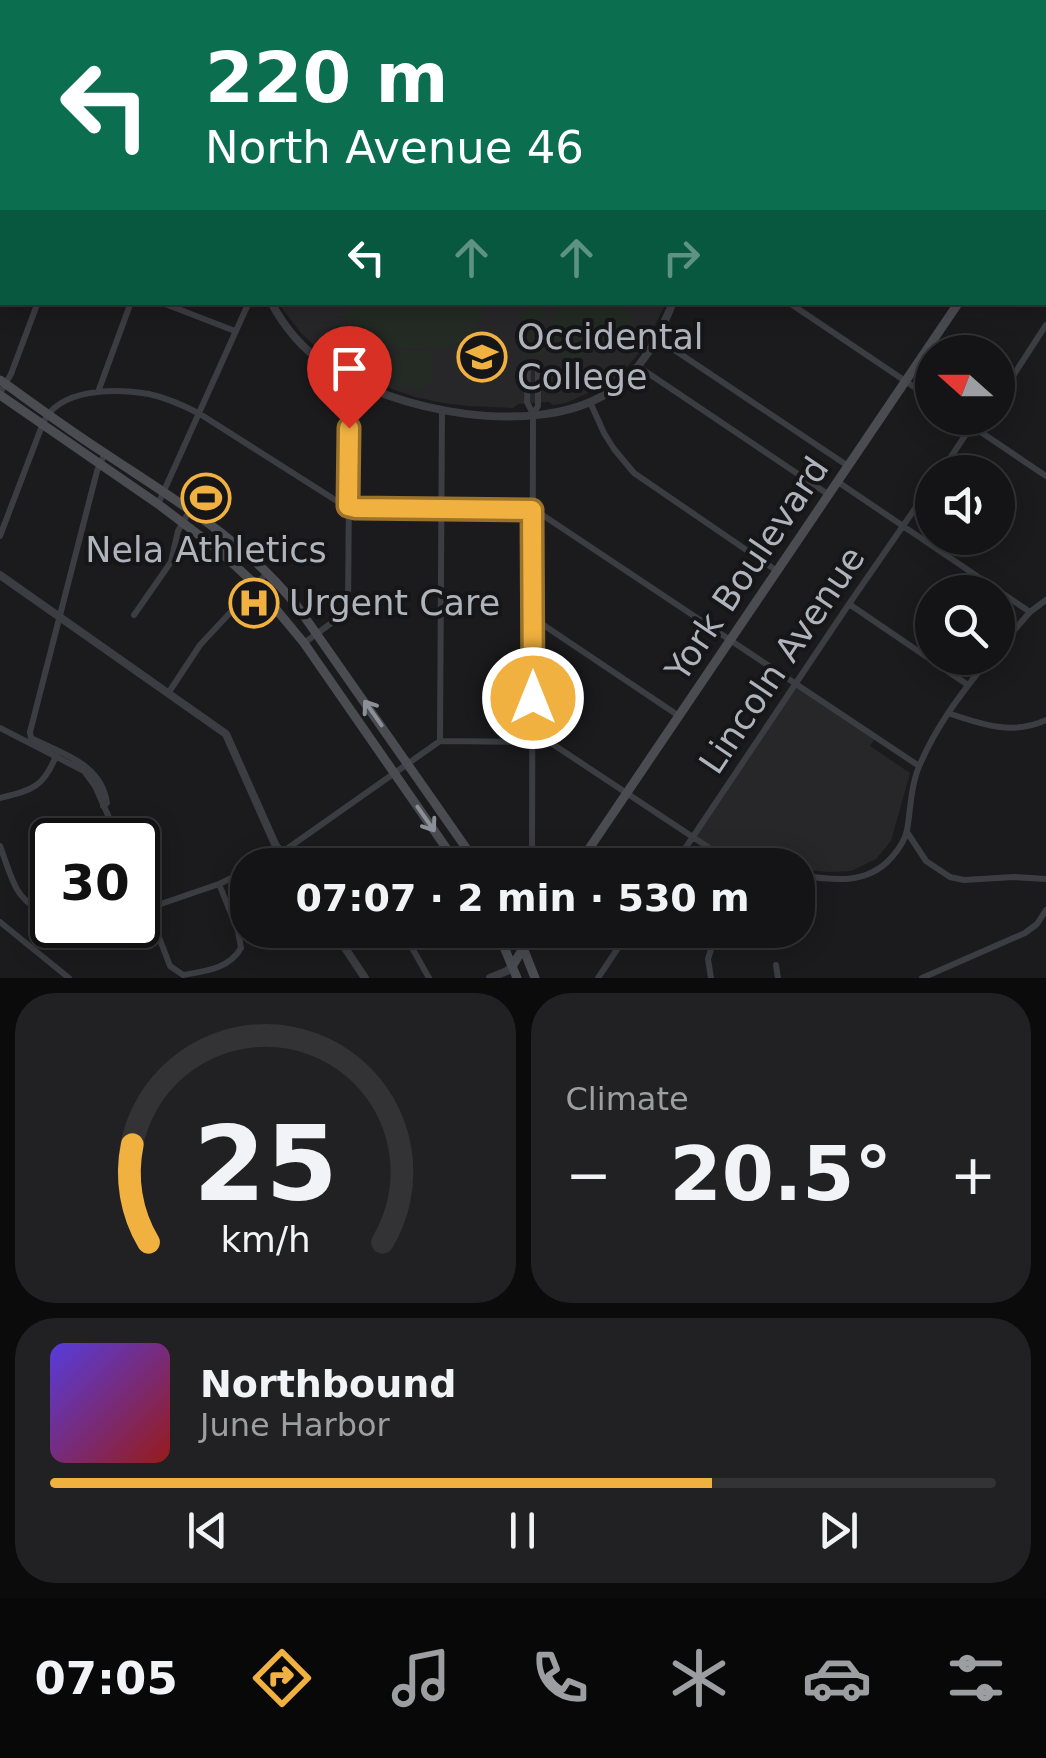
<!DOCTYPE html>
<html lang="en">
<head>
<meta charset="utf-8">
<style>
  body { margin:0; font-family:"DejaVu Sans",sans-serif; background:#212123; color:#f1f3f6; height:100vh; display:flex; flex-direction:column; font-size:38px; white-space:nowrap }
  * { box-sizing:border-box; margin:0 }
  p { font-size:32px; color:#9d9ea1 }
  .icon { flex:none; width:55px; height:55px; fill:none; stroke:currentColor; stroke-width:2; stroke-linecap:round; stroke-linejoin:round }
  .map { position:relative; height:978px; overflow:hidden }
  .side { display:flex; flex-direction:column; gap:15px; padding:15px; background:#0b0b0c; flex:1 }
  .side>* { flex:none }
  .top-card { position:absolute; left:0px; top:0px; width:1048px; height:305px; box-shadow:0 5px 25px #0003,0 0 0 2px #333335; background:#0b6e4f; color:#fff; overflow:hidden }
  .needle { width:65px; rotate:291deg }
  .fabs { position:absolute; left:915px; top:335px; display:grid; gap:20px }
  .fabs a { display:grid; place-items:center; width:100px; height:100px; border-radius:50%; background:#141416; box-shadow:0 5px 25px #0003,0 0 0 2px #333335; font-size:50px }
  .speed { position:absolute; left:30px; top:818px; display:flex; gap:20px; font-size:50px; font-weight:700; text-align:center }
  .speed>* { display:grid; place-content:center; width:130px; height:130px; border-radius:50%; background:#141416; box-shadow:0 5px 25px #0003,0 0 0 2px #333335; line-height:1 }
  .speed .limit { border:5px solid #111; border-radius:15px; background:#fff; color:#111 }
  .pin { position:absolute; display:grid; place-items:center; width:85px; height:85px; color:#fff; margin:-102px -42px; border-radius:50% 50% 50% 0; rotate:-45deg; box-shadow:0 0 10px #0007 }
  .pin .icon { rotate:45deg }
  .me { position:absolute; width:110px; margin:-55px; rotate:0deg; stroke-linejoin:round; filter:drop-shadow(0 0 8px #0008) }
  .turn { display:flex; align-items:center; gap:35px; height:210px; padding:0 40px; font-size:45px }
  .turn .icon { width:130px; height:130px; stroke-width:2.5 }
  .turn b { display:block; font-size:70px; line-height:85px }
  .lanes { display:flex; align-items:center; height:95px; padding:0 40px; background:#0003; justify-content:center; gap:50px; direction:ltr }
  .lanes .off { opacity:.35 }
  .big { font-size:75px; font-weight:600; line-height:1.1 }
  .side .card { flex:1; display:flex; flex-direction:column; justify-content:center; gap:15px; min-width:0; padding:0 35px; border-radius:40px; background:#212123 }
  .side .dial { align-items:center; gap:0 }
  .dial svg { height:260px; overflow:visible; fill:none; stroke:#333335; stroke-width:7; stroke-linecap:round; text-anchor:middle }
  .dial text { fill:#f1f3f6; stroke:none }
  .song { display:flex; align-items:center; gap:30px }
  .cover { width:120px; height:120px; border-radius:15px; background:linear-gradient(135deg,hsl(250 70% 55%),hsl(0 70% 35%)) }
  .played { height:10px; border-radius:5px; background:linear-gradient(90deg,#f0b140 70%,#333335 70%) }
  .keys { display:flex; justify-content:space-around; direction:ltr }
  .heat { display:flex; justify-content:space-between; align-items:center; font-size:55px; direction:ltr }
  .side .tiles { flex:1; display:grid; gap:15px; grid-template-columns:1fr 1fr }
  .card:last-child { grid-column:span 2 }
  .trip { position:absolute; left:230px; top:848px; width:585px; height:100px; border-radius:40px; background:#141416; box-shadow:0 5px 25px #0003,0 0 0 2px #333335; font-weight:600; line-height:100px; text-align:center }
  .tabs { display:flex; height:160px; justify-content:space-around; align-items:center; background:#080809; color:#9d9ea1 }
  .tabs .icon { width:70px; height:70px }
  .tabs .active { color:#f0b140 }
  .tabs b { font-size:45px; color:#f1f3f6 }
  .map>svg:first-child { display:block }
  .built { fill:#27272a }
  .green { fill:#232b24 }
  .lines { fill:none; stroke-linecap:round; stroke-linejoin:round }
  .minor { stroke:#3c3d42; stroke-width:6 }
  .tertiary { stroke:#3c3d42; stroke-width:8 }
  .secondary { stroke:#4a4c52; stroke-width:9 }
  .oneway { stroke:#8b8f97 }
  .route-casing { stroke:#9c732a; stroke-width:25 }
  .route { stroke:#f0b140; stroke-width:18 }
  .labels { text-anchor:middle; stroke-width:8; stroke-linejoin:round; paint-order:stroke }
  .poi-label { font-size:35px; fill:#aeb3bc; stroke:#161618; text-anchor:start }
  .street-label { font-size:35px; fill:#aeb3bc; stroke:#161618 }
</style>
</head>
<body>
<div class="map">
<svg width="1046" height="978" viewBox="0 0 1046 978">
  <rect width="100%" height="100%" fill="#1b1b1d"/>
  <!-- built -->
  <path class="built" d="M294 0H826L830 2H294Z
    M278 303H666L644 347 621 374 606 385 566 403 553 405 549 402 518 404 513 408 468 406 443 403 415 397 378 384 321 352 301 333Z
    M796 686 876 737 870 746 910 773 891 841 876 859 851 871 829 872 798 869V865H738L694 836Z"/>
  <!-- green -->
  <path class="green" d="M483 303C482 347 448 348 413 348 377 348 345 347 343 302Z
    M520 303H545L544 356 523 355Z
    M553 303H632L631 338 626 344H604L589 354 577 358 559 357V339L554 338Z
    M399 350 432 351 433 381 429 385 426 384 425 387H397V381H392V376L387 374 384 366 388 359 393 357V354H398Z"/>
  <g class="lines">
    <!-- minor -->
    <path class="minor" d="M140 0V2
      M47 2 48 0
      M289 2 290 0
      M864 2 866 0
      M962 2 963 0
      M0 11 2 12
      M1045 25 1046 23
      M0 173 2 166
      M1045 185H1046
      M160 302 235 331
      M788 302 932 399
      M656 341 673 349 848 466
      M533 364 538 366V406L533 414 527 402 528 367Z
      M639 367 829 495
      M98 392 131 302
      M0 393 11 374 38 302
      M998 399 1046 325
      M590 402 604 433 614 449 634 473 777 571
      M960 418 1046 476
      M941 472 970 428 979 426 985 418
      M838 482 1030 612
      M158 504 249 302
      M0 536 43 423C59 388 115 388 149 394 167 398 183 405 200 414L340 503 348 506 523 508 541 514 919 766
      M849 604 968 685
      M134 615 171 562 178 531 190 510
      M533 618 679 716
      M304 643 341 616 348 606 350 380
      M998 649 1030 612 1046 600
      M169 692 200 645 268 572
      M948 713C980 724 1013 736 1046 720
      M0 728 84 771 95 786 119 840
      M440 741 442 410
      M0 798C32 790 43 788 56 756
      M103 806 107 803C101 763 62 754 31 738L30 732 97 471 105 453
      M907 832 926 861 950 877 964 880 1014 877 1046 879
      M0 846C13 880 14 903 52 915
      M257 865 281 853 440 741 523 742 539 735 735 865
      M532 865 533 414
      M674 865 849 604 932 484
      M798 875C831 880 867 886 892 857 899 849 905 840 907 830 911 809 910 789 918 769 935 727 962 692 990 658
      M138 882 170 966 183 975C205 971 229 969 241 948L238 931 219 884
      M149 908 219 884 248 870
      M0 922 69 978
      M70 925 86 941
      M402 930 429 978
      M776 965 778 978
      M598 978 630 930
      M711 978 708 959 717 930
      M922 978 1025 933 1037 924 1046 910"/>
    <!-- tertiary -->
    <path class="tertiary" d="M271 302C284 327 303 349 326 365 394 412 533 438 606 394 642 372 658 339 673 302
      M0 575 226 734 275 844 289 865
      M333 930 365 978
      M490 978 507 971 513 965"/>
    <!-- secondary -->
    <path class="secondary" d="M1045 175 1046 174
      M0 380C35 405 70 431 106 454 175 500 245 541 297 606L478 865
      M0 395 158 504 216 548 256 585 304 643 458 865
      M578 865 959 302
      M497 930 517 978
      M516 930 535 978
      M513 965 534 930"/>
  </g>
  <!-- one-way arrows -->
  <defs><path id="oneway-shaft" d="M-6 0H5M1.5-3L5.5 0L1.5 3" fill="none" stroke-width="1.6" stroke-linecap="round" stroke-linejoin="round" transform="scale(2.5)"/></defs>
  <g class="oneway">
    <use href="#oneway-shaft" transform="translate(373 713) rotate(-125)"/>
    <use href="#oneway-shaft" transform="translate(426 819) rotate(55)"/>
  </g>
  <g class="lines">
    <!-- route casing -->
    <g class="route-casing">
      <path id="route" d="M349 428 348 506 356 508 532 510 533 698"/>
    </g>
    <!-- route -->
    <use href="#route" class="route"/>
  </g>
  <!-- icons -->
  <defs>
    <g id="university-ring" transform="scale(2.5)"><circle r="9.5" fill="#161618" stroke="#f0b140" stroke-width="1.5"/><path d="M0-5L7-2L0 1L-7-2ZM-4 1L0 2.5L4 1V4Q0 6-4 4Z" fill="#f0b140"/></g>
    <g id="stadium-ring" transform="scale(2.5)"><circle r="9.5" fill="#161618" stroke="#f0b140" stroke-width="1.5"/><path d="M0-5a6.5 5 0 1 0 0 10a6.5 5 0 1 0 0-10ZM-3.5-1.8h7v3.6h-7Z" fill="#f0b140"/></g>
    <g id="hospital-ring" transform="scale(2.5)"><circle r="9.5" fill="#161618" stroke="#f0b140" stroke-width="1.5"/><path d="M-5-5h3v3.5h4V-5h3V5h-3V1.5h-4V5h-3Z" fill="#f0b140"/></g>
  </defs>
  <g fill-rule="evenodd">
    <use href="#university-ring" x="482" y="357"/>
    <use href="#stadium-ring" x="206" y="498"/>
    <use href="#hospital-ring" x="254" y="603"/>
  </g>
  <g class="labels">
    <!-- poi labels -->
    <g class="poi-label">
      <text x="517" y="349">Occidental<tspan x="517" dy="40">College</tspan></text>
      <text x="206" y="562" text-anchor="middle">Nela Athletics</text>
      <text x="289" y="615">Urgent Care</text>
    </g>
    <!-- street labels -->
    <g class="street-label">
      <text transform="translate(747 569) rotate(-56)" y="12">York Boulevard</text>
      <text transform="translate(782 660) rotate(-56)" y="12">Lincoln Avenue</text>
    </g>
  </g>
</svg>
<div class="fabs">
<a><svg class="needle" viewBox="-14 -14 28 28"><path d="M0-13l5 13h-10z" fill="#e53935"/><path d="M0 13l5-13h-10z" fill="#9d9ea1"/></svg></a>
<a><svg class="icon" aria-label="sound" viewBox="0 0 24 24"><path d="M4 9h4l5-4v14l-5-4H4zM17 9q2 3 0 6"/></svg></a>
<a><svg class="icon" aria-label="search" viewBox="0 0 24 24"><circle cx="10" cy="10" r="6"/><path d="M15 15l6 6"/></svg></a>
</div>
<div class="speed"><div class="limit">30</div></div>
<div class="pin" style="left:349px;top:428px;background:#d93025"><svg class="icon" aria-label="arrive" viewBox="0 0 24 24"><path d="M6 21V4h12l-3 4 3 4H6"/></svg></div>
<svg class="me" style="left:533px;top:698px" viewBox="-20 -20 40 40"><circle r="17" fill="#f0b140" stroke="#fff" stroke-width="3"/><path d="M0-11L8 9 0 5-8 9z" fill="#fff"/></svg>
<div class="trip">07:07 · 2 min · 530 m</div>
<div class="top-card">
<div class="turn"><svg class="icon" aria-label="left" viewBox="0 0 24 24"><path d="M17 20v-9H6M10 6l-5 5 5 5"/></svg><div><b>220 m</b>North Avenue 46</div></div>
<div class="lanes"><svg class="icon" aria-label="left" viewBox="0 0 24 24"><path d="M17 20v-9H6M10 6l-5 5 5 5"/></svg><svg class="icon off" aria-label="ahead" viewBox="0 0 24 24"><path d="M12 20V5M6 11l6-6 6 6"/></svg><svg class="icon off" aria-label="ahead" viewBox="0 0 24 24"><path d="M12 20V5M6 11l6-6 6 6"/></svg><svg class="icon off" aria-label="right" viewBox="0 0 24 24"><path d="M7 20v-9h11M14 6l5 5-5 5"/></svg></div>
</div>
</div>
<section class="side">
<div class="tiles">
<div class="card dial"><svg viewBox="0 0 100 80">
<path d="M14 69A42 42 0 1 1 86 69"/>
<path d="M14 69A42 42 0 0 1 9 39" stroke="#f0b140"/>
<text x="50" y="56" font-size="32" font-weight="700">25</text>
<text x="50" y="72" font-size="11">km/h</text>
</svg></div>
<div class="card"><p>Climate</p>
<div class="heat"><a>−</a><b class="big">20.5°</b><a>+</a></div>
</div>
<div class="card">
<div class="song"><i class="cover"></i><div><b>Northbound</b><p>June Harbor</p></div></div>
<div class="played"></div>
<div class="keys"><svg class="icon" aria-label="previous" viewBox="0 0 24 24"><path d="M18 5L8 12l10 7zM5 5v14"/></svg><svg class="icon" aria-label="pause" viewBox="0 0 24 24"><path d="M8 5v14M16 5v14"/></svg><svg class="icon" aria-label="next" viewBox="0 0 24 24"><path d="M6 5l10 7-10 7zM19 5v14"/></svg></div>
</div>
</div>
</section>
<nav class="tabs">
<b>07:05</b>
<svg class="icon active" aria-label="directions" viewBox="0 0 24 24"><path d="M12 3l9 9-9 9-9-9zM9 14v-3h6M13 9l2 2-2 2"/></svg>
<svg class="icon" aria-label="music" viewBox="0 0 24 24"><path d="M9 18V5l10-2v13"/><circle cx="6" cy="18" r="3"/><circle cx="16" cy="16" r="3"/></svg>
<svg class="icon" aria-label="phone" viewBox="0 0 24 24"><path d="M5 4h4l2 5-3 2q2 4 5 5l2-3 5 2v4C11 20 4 13 5 4z"/></svg>
<svg class="icon" aria-label="climate" viewBox="0 0 24 24"><path d="M12 3v18M4 7l16 10M4 17L20 7"/></svg>
<svg class="icon" aria-label="car" viewBox="0 0 24 24"><path d="M5 17H2v-5l4-1 3-4h7l3 4 3 1v5h-3M9 17h6M6 11h13"/><circle cx="7" cy="17" r="2"/><circle cx="17" cy="17" r="2"/></svg>
<svg class="icon" aria-label="filters" viewBox="0 0 24 24"><path d="M4 7h16M4 17h16"/><circle cx="9" cy="7" r="2"/><circle cx="15" cy="17" r="2"/></svg>
</nav>
</body>
</html>
